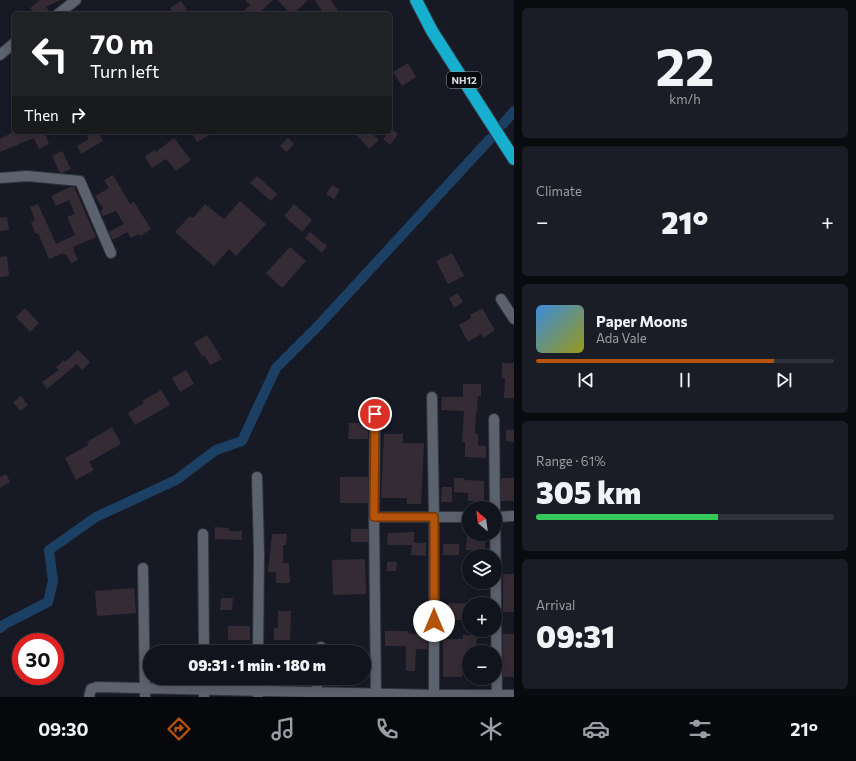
<!DOCTYPE html>
<html lang="en">
<head>
<meta charset="utf-8">
<style>
  body { margin:0; font-family:Commissioner,sans-serif; background:#1a1d25; color:#f1f3f6; height:100vh; display:flex; flex-direction:column; font-size:15px; white-space:nowrap }
  * { box-sizing:border-box; margin:0 }
  p { font-size:13px; color:#9c9ea3 }
  .icon { flex:none; width:22px; height:22px; fill:none; stroke:currentColor; stroke-width:2; stroke-linecap:round; stroke-linejoin:round }
  .map { position:relative; flex:1; overflow:hidden }
  .details { display:flex; flex-direction:column; gap:8px; padding:8px; background:#090b0f; width:342px }
  .details>* { flex:none }
  .top-card { position:absolute; left:12px; top:12px; width:380px; height:122px; border-radius:6px; box-shadow:0 2px 10px #0003,0 0 0 1px #30333b; background:#202124; color:#fff; overflow:hidden }
  .needle { width:26px; rotate:331deg }
  .tools { position:absolute; left:462px; top:501px; display:grid; gap:8px }
  .tools a { display:grid; place-items:center; width:40px; height:40px; border-radius:50%; background:#11141c; box-shadow:0 2px 10px #0003,0 0 0 1px #30333b; font-size:20px }
  .speed { position:absolute; left:12px; top:633px; display:flex; gap:8px; font-size:20px; font-weight:700; text-align:center }
  .speed>* { display:grid; place-content:center; width:52px; height:52px; border-radius:50%; background:#11141c; box-shadow:0 2px 10px #0003,0 0 0 1px #30333b; line-height:1 }
  .speed .limit { border:6px solid #d22; background:#fff; color:#111 }
  .pin { position:absolute; display:grid; place-items:center; width:34px; height:34px; color:#fff; margin:-17px; border:2px solid #fff; border-radius:50%; box-shadow:0 1px 4px #0007 }
  .me { position:absolute; width:44px; margin:-22px; rotate:0deg; stroke-linejoin:round; filter:drop-shadow(0 0 3px #0008) }
  .turn { display:flex; align-items:center; gap:14px; height:84px; padding:0 12px; font-size:18px }
  .turn .icon { width:52px; height:52px; stroke-width:2.5 }
  .turn b { display:block; font-size:28px; line-height:34px }
  .then { display:flex; align-items:center; height:38px; padding:0 12px; background:#0003; gap:8px; font-size:15px }
  .big { font-size:30px; font-weight:800; line-height:1.1 }
  .details .widget { flex:1; display:flex; flex-direction:column; justify-content:center; gap:6px; min-width:0; padding:0 14px; border-radius:6px; background:#1a1d25 }
  .details .dial { align-items:center; gap:0 }
  .dial b { font-size:52px; line-height:1 }
  .song { display:flex; align-items:center; gap:12px }
  .cover { width:48px; height:48px; border-radius:6px; background:linear-gradient(135deg,hsl(210 70% 55%),hsl(60 70% 35%)) }
  .played { height:4px; border-radius:2px; background:linear-gradient(90deg,#b45309 80%,#30333b 80%) }
  .keys { display:flex; justify-content:space-around; direction:ltr }
  .heat { display:flex; justify-content:space-between; align-items:center; font-size:22px; direction:ltr }
  .charge { height:6px; border-radius:3px; background:linear-gradient(90deg,#34c759 61%,#30333b 0) }
  .trip { position:absolute; left:143px; top:645px; width:228px; height:40px; border-radius:20px; background:#11141c; box-shadow:0 2px 10px #0003,0 0 0 1px #30333b; font-weight:800; line-height:40px; text-align:center }
  .dock { display:flex; height:64px; justify-content:space-around; align-items:center; background:#07080b; color:#9c9ea3 }
  .dock .icon { width:28px; height:28px }
  .dock .selected { color:#b45309 }
  .dock b { font-size:18px; color:#f1f3f6 }
  main { display:flex; flex:1; min-height:0 }
  .map>svg:first-child { display:block }
  .lines { fill:none; stroke-linecap:round; stroke-linejoin:round }
  .canal { stroke:#1b4064; stroke-width:10 }
  .building { fill:#352b35 }
  .street-casing { stroke:#32343c; stroke-width:12 }
  .highway-casing { stroke:#32343c; stroke-width:14 }
  .street { stroke:#5c616e; stroke-width:10 }
  .highway { stroke:#16afd0; stroke-width:12 }
  .route-casing { stroke:#753606; stroke-width:10 }
  .route { stroke:#b45309; stroke-width:7 }
  .labels { text-anchor:middle; stroke-width:4; stroke-linejoin:round; paint-order:stroke }
  .shield { fill:#05060a; stroke:#979aa0; stroke-width:1 }
  .shield-label { font-size:10px; font-weight:bold; fill:#d6d9e1 }
</style>
</head>
<body>
<main>
<div class="map">
<svg width="514" height="697" viewBox="0 0 514 697">
  <rect width="100%" height="100%" fill="#171a25"/>
  <g class="lines">
    <!-- canal -->
    <path class="canal" d="M503 124 514 111
      M0 628 5 624 48 602 53 581 49 550 96 517 176 480 216 450 242 441 276 368 319 325 490 139"/>
  </g>
  <!-- building -->
  <path class="building" d="M40 0H60L46 7 51 14H35L30 8Z
    M245 0H273L258 14H240L250 5Z
    M278 0H308L293 14H290Z
    M315 0H331L340 14H324Z
    M181 1 187 10 181 14H174L170 8Z
    M408 63 416 77 402 86 393 72Z
    M392 129 398 134 390 145 383 139Z
    M13 132H47L45 134 49 144 39 149 34 138 0 152V139Z
    M95 132H98L103 141 81 154 77 146 89 139 87 136Z
    M191 132H214L197 142Z
    M354 132H371L379 140 369 149Z
    M174 138 191 160 176 171 166 159 152 168 145 156 155 150 156 152Z
    M288 138 294 144 286 152 280 146Z
    M62 151 71 169 62 173H60L52 156Z
    M113 175 130 204 134 202 151 229 140 236 139 234 131 238 127 232 113 240 109 232 124 224 116 211 103 216 101 212 103 208 95 196 109 188 104 180Z
    M257 176 277 194 271 201 250 183Z
    M332 185 340 190 334 199 326 194Z
    M70 187H74L96 237 73 247 75 250H73L78 260 71 263 66 254 64 255 63 253 49 259 38 233 36 234 31 222 35 220 30 207 38 204 56 244 75 235 67 217 75 214 69 200 56 206 51 196Z
    M240 201 266 224 236 256 229 249 214 266 175 232 190 216 193 218 205 204 224 219Z
    M294 204 312 220 302 232 284 216Z
    M7 217 9 230 0 231V218Z
    M310 232 327 246 322 253 305 238Z
    M290 247 306 261 282 288 266 273Z
    M452 253 464 276 448 284 436 261Z
    M7 256 9 276 0 277V257Z
    M458 293 463 302 454 308 449 298Z
    M25 308 39 323 30 332 16 317Z
    M482 308 495 330 483 338 481 334 468 342 459 325 471 318 470 315Z
    M207 335 222 359 210 365 204 355 202 356 194 343Z
    M78 350 90 362 82 370 77 364 47 389 42 382 59 370 56 367 64 360 65 362Z
    M502 363H514V398H504L505 378H502Z
    M186 370 194 384 180 392 172 378Z
    M463 384H481V396H478L477 412H476L475 434H478V446H486V458L465 457V442H462L464 411 441 410 442 397H463Z
    M161 390 170 405 135 425 128 413 144 403 142 401Z
    M21 396 28 405 20 411 13 402Z
    M349 423H368V439H348Z
    M112 427 121 444 89 462 94 470 76 480 65 458 88 445 87 442Z
    M506 430H514V442L506 441Z
    M384 434H403V443H424L421 504H407V498H381Z
    M6 474 10 482 0 488V477Z
    M340 477H368V503H340Z
    M454 478H464V480L484 481V501H468V493L454 492Z
    M501 478H514V501H501Z
    M442 487H452V502H441Z
    M215 527 229 528V531H242V540L215 539Z
    M351 529H368V542H351Z
    M414 532V543H426V556L411 555 412 545H387L388 533Z
    M272 534H287L286 545H283V563H289L290 583H276V572H268Z
    M467 534H485V550H466Z
    M443 544H459V555H443Z
    M365 559 366 594 333 595 332 560Z
    M387 562H397L396 571H387Z
    M503 574H514V612H503Z
    M134 588 136 613 97 616 95 591Z
    M221 598H233L232 610H220Z
    M448 603 469 604V620H448Z
    M278 611H291L290 640H274V628H278Z
    M228 626H250V640H228Z
    M385 631H407L410 634 427 635V649H416L415 671H406V646H385Z
    M503 634H514V677H503Z
    M463 635H477L476 649H469V668H463L462 677H443V639H463Z"/>
  <g class="lines">
    <!-- street casing -->
    <g class="street-casing">
      <path id="street" d="M58 14 76 0
        M0 55 14 43
        M0 178 27 176 80 181 111 253
        M501 299 514 319
        M432 397 434 517V697
        M375 414 374 517H469
        M494 419 497 697
        M257 477 259 553 258 652
        M374 517 376 697
        M495 517 514 516
        M203 534 204 652
        M143 568 145 697
        M321 652V647
        M204 678V697
        M316 693 318 678
        M89 697 91 689 97 687 434 695H514
        M258 697V678"/>
    </g>
    <!-- highway casing -->
    <g class="highway-casing">
      <path id="highway" d="M416 0 432 31 514 159"/>
    </g>
    <!-- street -->
    <use href="#street" class="street"/>
    <!-- highway -->
    <use href="#highway" class="highway"/>
  </g>
  <g class="lines">
    <!-- route casing -->
    <g class="route-casing">
      <path id="route" d="M375 414 374 517H434V621"/>
    </g>
    <!-- route -->
    <use href="#route" class="route"/>
  </g>
  <g class="labels">
    <!-- shield labels -->
    <rect class="shield" x="447" y="72" width="34" height="16" rx="3"/>
    <g class="shield-label">
      <text x="464" y="84">NH12</text>
    </g>
  </g>
</svg>
<div class="tools">
<a><svg class="needle" viewBox="-14 -14 28 28"><path d="M0-13l5 13h-10z" fill="#e53935"/><path d="M0 13l5-13h-10z" fill="#9c9ea3"/></svg></a>
<a><svg class="icon" aria-label="layers" viewBox="0 0 24 24"><path d="M12 4l9 5-9 5-9-5zM3 14l9 5 9-5"/></svg></a>
<a>+</a>
<a>−</a>
</div>
<div class="speed"><div class="limit">30</div></div>
<div class="pin" style="left:375px;top:414px;background:#d93025"><svg class="icon" aria-label="arrive" viewBox="0 0 24 24"><path d="M6 21V4h12l-3 4 3 4H6"/></svg></div>
<svg class="me" style="left:434px;top:621px" viewBox="-20 -20 40 40"><circle r="19" fill="#fff"/><path d="M0-13L10 11 0 6-10 11z" fill="#b45309"/></svg>
<div class="trip">09:31 · 1 min · 180 m</div>
<div class="top-card">
<div class="turn"><svg class="icon" aria-label="left" viewBox="0 0 24 24"><path d="M17 20v-9H6M10 6l-5 5 5 5"/></svg><div><b>70 m</b>Turn left</div></div>
<div class="then">Then<svg class="icon" aria-label="right" viewBox="0 0 24 24"><path d="M7 20v-9h11M14 6l5 5-5 5"/></svg></div>
</div>
</div>
<section class="details">
<div class="widget dial"><b>22</b><p>km/h</p></div>
<div class="widget"><p>Climate</p>
<div class="heat"><a>−</a><b class="big">21°</b><a>+</a></div>
</div>
<div class="widget">
<div class="song"><i class="cover"></i><div><b>Paper Moons</b><p>Ada Vale</p></div></div>
<div class="played"></div>
<div class="keys"><svg class="icon" aria-label="previous" viewBox="0 0 24 24"><path d="M18 5L8 12l10 7zM5 5v14"/></svg><svg class="icon" aria-label="pause" viewBox="0 0 24 24"><path d="M8 5v14M16 5v14"/></svg><svg class="icon" aria-label="next" viewBox="0 0 24 24"><path d="M6 5l10 7-10 7zM19 5v14"/></svg></div>
</div>
<div class="widget"><p>Range · 61%</p><b class="big">305 km</b><div class="charge"></div></div>
<div class="widget"><p>Arrival</p><b class="big">09:31</b></div>
</section>
</main>
<nav class="dock">
<b>09:30</b>
<svg class="icon selected" aria-label="directions" viewBox="0 0 24 24"><path d="M12 3l9 9-9 9-9-9zM9 14v-3h6M13 9l2 2-2 2"/></svg>
<svg class="icon" aria-label="music" viewBox="0 0 24 24"><path d="M9 18V5l10-2v13"/><circle cx="6" cy="18" r="3"/><circle cx="16" cy="16" r="3"/></svg>
<svg class="icon" aria-label="phone" viewBox="0 0 24 24"><path d="M5 4h4l2 5-3 2q2 4 5 5l2-3 5 2v4C11 20 4 13 5 4z"/></svg>
<svg class="icon" aria-label="climate" viewBox="0 0 24 24"><path d="M12 3v18M4 7l16 10M4 17L20 7"/></svg>
<svg class="icon" aria-label="car" viewBox="0 0 24 24"><path d="M5 17H2v-5l4-1 3-4h7l3 4 3 1v5h-3M9 17h6M6 11h13"/><circle cx="7" cy="17" r="2"/><circle cx="17" cy="17" r="2"/></svg>
<svg class="icon" aria-label="filters" viewBox="0 0 24 24"><path d="M4 7h16M4 17h16"/><circle cx="9" cy="7" r="2"/><circle cx="15" cy="17" r="2"/></svg>
<b>21°</b>
</nav>
</body>
</html>
